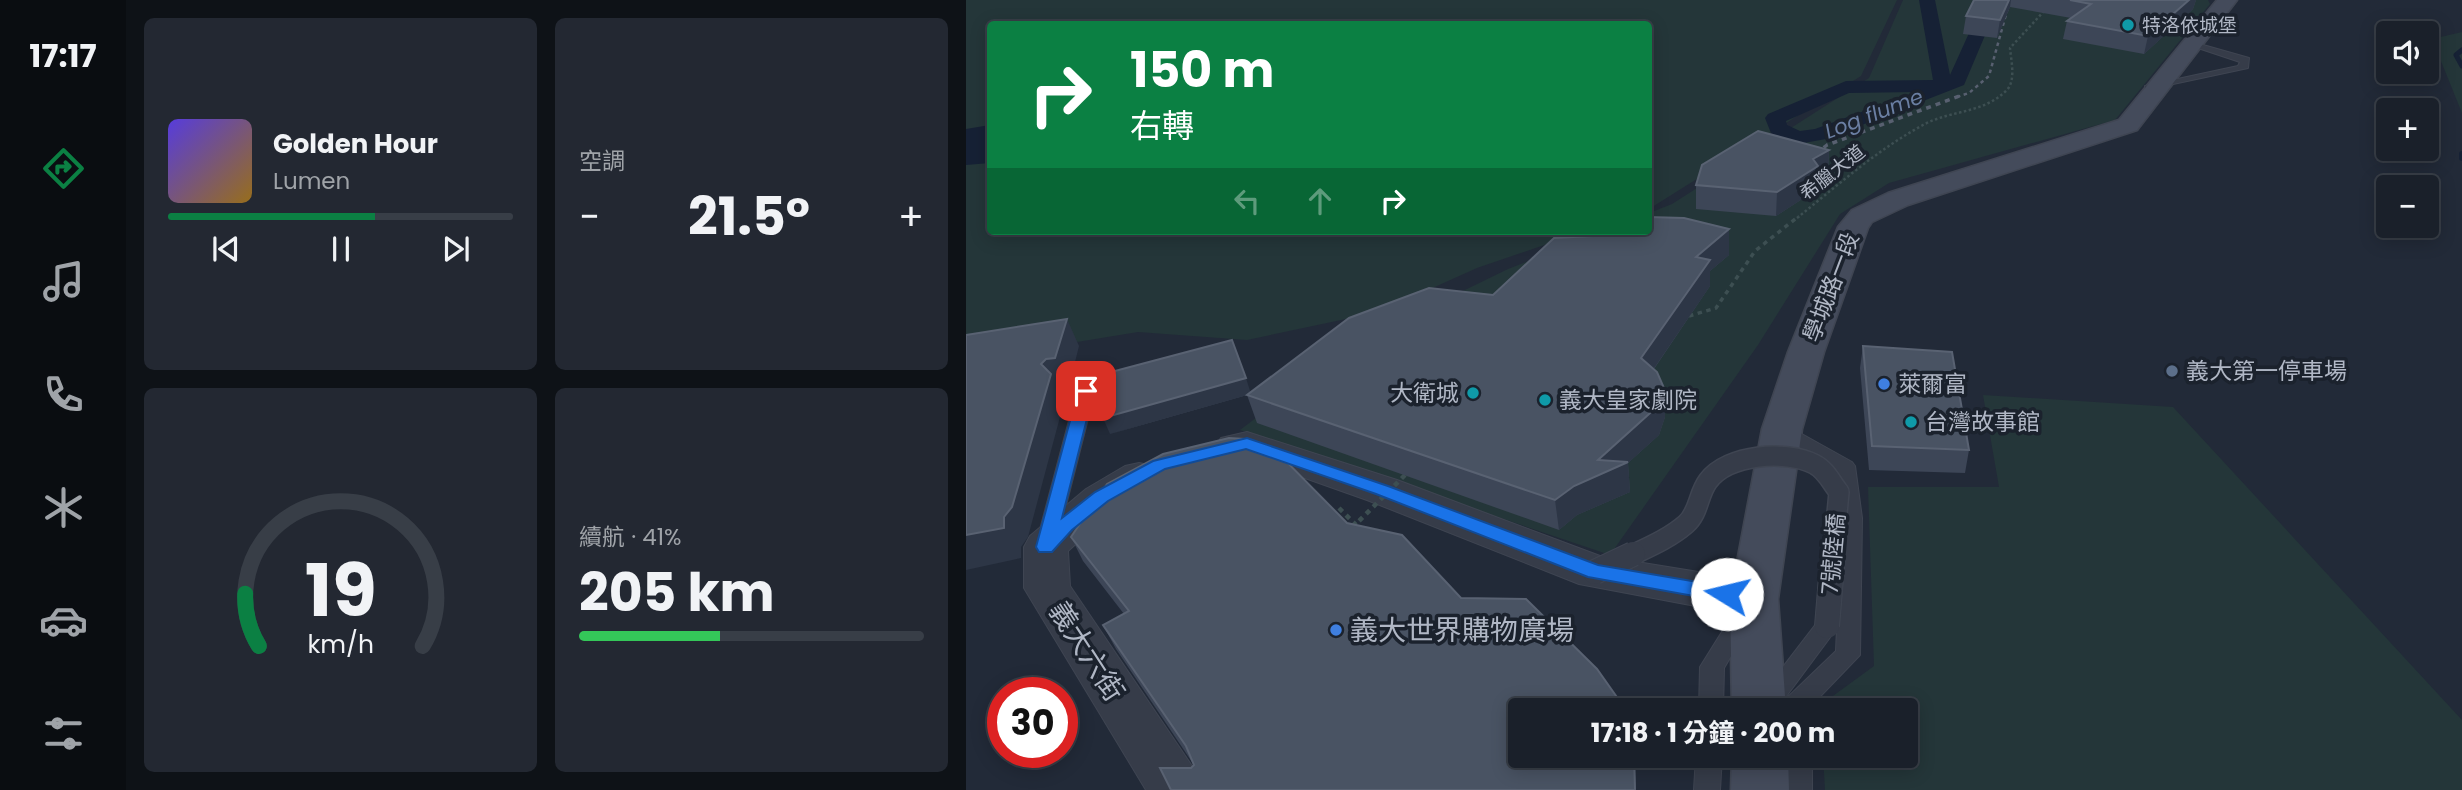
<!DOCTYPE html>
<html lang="zh-TW">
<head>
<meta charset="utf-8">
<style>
  body { margin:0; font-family:Poppins,"Noto Sans TC",sans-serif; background:#232832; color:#f1f3f6; height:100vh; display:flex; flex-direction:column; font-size:26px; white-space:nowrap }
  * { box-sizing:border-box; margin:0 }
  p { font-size:23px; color:#9fa3a8 }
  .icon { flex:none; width:38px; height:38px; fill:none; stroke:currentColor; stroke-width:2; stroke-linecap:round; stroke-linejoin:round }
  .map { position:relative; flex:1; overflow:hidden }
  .details { display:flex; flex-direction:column; gap:18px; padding:18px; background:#0e1217; width:840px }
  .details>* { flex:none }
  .guide { position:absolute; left:21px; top:21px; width:665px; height:214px; border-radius:7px; box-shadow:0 4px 18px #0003,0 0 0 2px #383e47; background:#0b8043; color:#fff; overflow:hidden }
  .controls { position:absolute; left:1410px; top:21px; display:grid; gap:14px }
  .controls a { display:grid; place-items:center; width:63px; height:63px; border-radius:7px; background:#1a202a; box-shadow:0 4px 18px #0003,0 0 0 2px #383e47; font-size:35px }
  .speed { position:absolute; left:21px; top:677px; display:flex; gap:14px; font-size:35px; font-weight:700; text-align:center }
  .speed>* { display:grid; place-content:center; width:91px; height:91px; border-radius:50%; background:#1a202a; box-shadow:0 4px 18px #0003,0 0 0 2px #383e47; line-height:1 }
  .speed .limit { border:10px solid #d22; background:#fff; color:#111 }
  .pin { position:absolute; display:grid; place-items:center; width:60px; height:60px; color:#fff; margin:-30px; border-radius:14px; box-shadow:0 4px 10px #0006 }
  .me { position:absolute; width:77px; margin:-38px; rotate:279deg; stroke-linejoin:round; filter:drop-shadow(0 0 5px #0008) }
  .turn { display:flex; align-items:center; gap:24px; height:147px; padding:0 28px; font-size:32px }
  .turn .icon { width:91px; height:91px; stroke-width:2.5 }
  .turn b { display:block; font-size:49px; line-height:60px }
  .lanes { display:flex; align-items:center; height:66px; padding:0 28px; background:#0003; justify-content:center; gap:35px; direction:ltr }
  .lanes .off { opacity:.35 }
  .big { font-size:52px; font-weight:700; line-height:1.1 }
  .details .card { flex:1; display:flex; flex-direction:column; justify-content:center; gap:10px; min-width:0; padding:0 24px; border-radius:10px; background:#232832 }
  .details .dial { align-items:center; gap:0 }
  .dial svg { height:182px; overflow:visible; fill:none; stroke:#383e47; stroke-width:7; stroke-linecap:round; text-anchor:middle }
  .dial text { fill:#f1f3f6; stroke:none }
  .song { display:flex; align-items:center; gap:21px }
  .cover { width:84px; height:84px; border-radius:10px; background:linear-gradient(135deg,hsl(250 70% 55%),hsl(40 70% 35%)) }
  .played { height:7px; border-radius:4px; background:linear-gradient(90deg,#0b8043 60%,#383e47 60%) }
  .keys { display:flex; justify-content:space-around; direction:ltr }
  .heat { display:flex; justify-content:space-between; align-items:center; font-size:38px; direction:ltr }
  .charge { height:10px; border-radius:5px; background:linear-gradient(90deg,#34c759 41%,#383e47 0) }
  .details .tiles { flex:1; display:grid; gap:18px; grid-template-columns:repeat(2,1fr) }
  .trip { position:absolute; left:542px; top:698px; width:410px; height:70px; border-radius:7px; background:#1a202a; box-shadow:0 4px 18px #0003,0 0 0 2px #383e47; font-weight:700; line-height:70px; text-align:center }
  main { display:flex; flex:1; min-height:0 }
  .tab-bar { display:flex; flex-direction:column; width:126px; justify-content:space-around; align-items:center; background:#0a0d11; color:#9fa3a8 }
  .tab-bar .icon { width:49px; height:49px }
  .tab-bar .selected { color:#0b8043 }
  .tab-bar b { font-size:32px; color:#f1f3f6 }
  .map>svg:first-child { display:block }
  .green { fill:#243639 }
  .water { fill:#162135 }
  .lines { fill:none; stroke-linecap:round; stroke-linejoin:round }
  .stream-far1 { stroke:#162135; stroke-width:5 }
  .stream { stroke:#162135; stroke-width:6 }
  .canal { fill:#162135; fill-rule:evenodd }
  .service-casing { stroke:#3f4552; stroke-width:2 }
  .minor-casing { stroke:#3f4552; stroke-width:2 }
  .secondary-casing { stroke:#3f4552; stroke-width:3 }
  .path-far2 { stroke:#3d4f52; stroke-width:2.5; stroke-dasharray:2.5 2.5; stroke-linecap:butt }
  .path-far1 { stroke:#3d4f52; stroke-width:3.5; stroke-dasharray:4.5 4.5; stroke-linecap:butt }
  .path { stroke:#3d4f52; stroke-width:4.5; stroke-dasharray:5 5; stroke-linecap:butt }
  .service { fill:#363c49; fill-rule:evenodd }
  .minor { fill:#363c49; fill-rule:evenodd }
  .secondary { fill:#444b5b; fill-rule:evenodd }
  .rail-far1 { stroke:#586070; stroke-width:2.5; stroke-dasharray:3.5 3.5; stroke-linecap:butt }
  .rail { stroke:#586070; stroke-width:3.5; stroke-dasharray:5 5; stroke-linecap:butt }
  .service-bridge-far1-casing { stroke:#3f4552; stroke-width:22; stroke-linecap:butt }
  .service-bridge-casing { stroke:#3f4552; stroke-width:26; stroke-linecap:butt }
  .path-bridge { stroke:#3d4f52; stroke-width:4.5; stroke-dasharray:5 5; stroke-linecap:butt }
  .service-bridge-far1 { stroke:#363c49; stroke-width:19 }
  .service-bridge { stroke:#363c49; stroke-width:24 }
  .wall { fill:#3d4657 }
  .shaded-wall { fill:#2d3646 }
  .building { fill:#495363; stroke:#596272; stroke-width:2 }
  .route { fill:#1a73e8; stroke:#114b97; stroke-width:2 }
  .culture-dot { fill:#0f9aa8; stroke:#1b222d; stroke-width:2.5 }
  .service-dot { fill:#5c6f8a; stroke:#1b222d; stroke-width:2.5 }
  .shop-dot { fill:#3f7fe0; stroke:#1b222d; stroke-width:2.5 }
  .labels { text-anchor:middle; stroke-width:7; stroke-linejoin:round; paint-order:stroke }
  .far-poi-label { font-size:19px; fill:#b0b7c5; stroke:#1b222d; text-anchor:start }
  .far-street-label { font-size:19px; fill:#b0b7c5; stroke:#1b222d }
  .far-water-label { font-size:21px; font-style:italic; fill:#6b7fa3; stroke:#1b222d }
  .street-label { font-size:23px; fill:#b0b7c5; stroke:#1b222d }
  .poi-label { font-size:23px; fill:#b0b7c5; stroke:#1b222d; text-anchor:start }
  .near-poi-label { font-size:28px; fill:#b0b7c5; stroke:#1b222d; text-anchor:start }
  .near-street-label { font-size:28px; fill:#b0b7c5; stroke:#1b222d }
</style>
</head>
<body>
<main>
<nav class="tab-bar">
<b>17:17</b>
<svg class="icon selected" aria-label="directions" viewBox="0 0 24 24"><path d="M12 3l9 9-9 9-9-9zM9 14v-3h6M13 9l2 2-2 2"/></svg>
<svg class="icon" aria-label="music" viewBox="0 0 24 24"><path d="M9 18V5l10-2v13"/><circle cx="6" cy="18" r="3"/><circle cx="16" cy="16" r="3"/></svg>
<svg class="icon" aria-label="phone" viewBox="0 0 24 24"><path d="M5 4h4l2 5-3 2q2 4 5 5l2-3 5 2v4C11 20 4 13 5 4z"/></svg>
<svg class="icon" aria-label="climate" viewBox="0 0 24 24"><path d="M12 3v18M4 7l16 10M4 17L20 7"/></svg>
<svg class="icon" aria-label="car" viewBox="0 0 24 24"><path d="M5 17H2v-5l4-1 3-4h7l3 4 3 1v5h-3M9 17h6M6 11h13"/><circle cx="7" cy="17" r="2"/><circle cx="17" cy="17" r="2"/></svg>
<svg class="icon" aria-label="filters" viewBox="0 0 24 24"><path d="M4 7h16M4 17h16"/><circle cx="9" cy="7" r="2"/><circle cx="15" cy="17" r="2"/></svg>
</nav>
<section class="details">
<div class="tiles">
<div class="card">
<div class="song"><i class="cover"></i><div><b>Golden Hour</b><p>Lumen</p></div></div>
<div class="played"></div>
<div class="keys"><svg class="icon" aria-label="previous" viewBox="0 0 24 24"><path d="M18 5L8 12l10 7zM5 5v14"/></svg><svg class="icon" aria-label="pause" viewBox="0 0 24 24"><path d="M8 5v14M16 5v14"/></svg><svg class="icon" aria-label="next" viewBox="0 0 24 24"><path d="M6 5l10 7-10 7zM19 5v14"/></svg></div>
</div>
<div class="card"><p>空調</p>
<div class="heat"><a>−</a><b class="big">21.5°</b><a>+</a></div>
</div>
<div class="card dial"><svg viewBox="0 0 100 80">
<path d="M14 69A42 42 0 1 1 86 69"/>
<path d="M14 69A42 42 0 0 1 8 46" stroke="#0b8043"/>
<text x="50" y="56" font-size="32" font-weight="700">19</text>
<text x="50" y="72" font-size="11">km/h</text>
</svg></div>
<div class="card"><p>續航 · 41%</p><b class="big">205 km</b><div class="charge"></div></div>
</div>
</section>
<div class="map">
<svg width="1496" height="790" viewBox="0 0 1496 790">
  <rect width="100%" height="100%" fill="#222a38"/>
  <!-- green -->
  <path class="green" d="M0 0H931L895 76 683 209 682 24H24V231H619L511 268 413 312 281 340 172 332 38 354 0 355Z
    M937 0H1242L1244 4 1149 120 923 183 874 214 792 345 644 555 274 430 386 345 542 269 638 231H682L683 213 706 204 903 78Z
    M1496 32V113L1466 39Z
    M1017 395 1207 407 1496 720V790H859L857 756H940V710H856V704L908 666 902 487H1033Z"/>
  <!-- water -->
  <path class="water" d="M24 125V163L0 165V129Z"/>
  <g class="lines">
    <!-- stream-far1 -->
    <path class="stream-far1" d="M1496 50 1490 55 1496 66"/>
    <!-- stream -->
    <path class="stream" d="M1496 154V158"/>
    <!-- canal -->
    <path class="canal" d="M953 0H969L984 75 1018 0H1034L998 85 860 139 832 144 805 133 799 118 802 114 880 81 967 80ZM950 92 849 129 834 131 821 125 820 121 883 93Z"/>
    <!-- service casing -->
    <g class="service-casing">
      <path id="service" d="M1223 41 1283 58 1282 68 1179 90V86L1272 66 1274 62 1223 45Z
        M120 386 129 391 92 537 89 542H75L72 537 109 398 100 399 91 394 94 390Z
        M816 423 886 462 889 466 896 518 894 655 844 707V710H820L823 696 870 651 871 628 810 710H784L853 620 861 617 869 620 872 625 876 518 870 469 810 433 807 429 810 425Z
        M777 608 785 611 788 617 758 668 757 710H733L734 667 769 611Z
        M730 756H756L754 790H728Z
        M820 756H846V790H820Z"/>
    </g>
    <!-- minor casing -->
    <g class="minor-casing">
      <path id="minor" d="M281 432 431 480 634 556 788 581 804 587 811 599 804 611 788 617 613 584 401 500 279 457 269 460 255 456 249 447 255 438Z
        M173 463 187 466 193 476 187 486 138 518 102 551 104 586 230 772 238 790H180L58 588V547L64 536 120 489 159 466Z"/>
    </g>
    <!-- secondary casing -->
    <g class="secondary-casing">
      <path id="secondary" d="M1251 0H1271L1171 130 942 205 906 222 902 228 858 352 836 429 812 599 820 710H766L764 599 796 429 822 352 872 227 886 210 922 193 1153 120Z
        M766 756H822L823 790H765Z"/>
    </g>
    <!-- path-far2 -->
    <path class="path-far2" d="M831 218C872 185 911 150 957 125 984 110 1017 114 1041 90 1050 80 1045 60 1044 48L1080 9"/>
    <!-- path-far1 -->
    <path class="path-far1" d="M723 316 750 308 789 251 833 216"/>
    <!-- path -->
    <path class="path" d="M373 508 390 525"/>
    <!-- service -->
    <use href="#service" class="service"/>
    <!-- minor -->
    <use href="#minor" class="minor"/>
    <!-- secondary -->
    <use href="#secondary" class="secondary"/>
    <!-- rail-far1 -->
    <path class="rail-far1" d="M991 97 1003 93 1023 76 1044 0"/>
    <!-- rail -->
    <path class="rail" d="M842 160 861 145 996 95"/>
    <!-- service-bridge-far1 casing -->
    <g class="service-bridge-far1-casing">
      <path id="service-bridge-far1" d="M664 556C683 547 704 538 720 524 733 513 732 494 742 481 762 454 820 450 848 464 860 470 865 482 873 492L867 556"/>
    </g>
    <!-- service-bridge casing -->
    <g class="service-bridge-casing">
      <path id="service-bridge" d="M629 572 667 554
        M861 626 867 554"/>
    </g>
    <!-- path-bridge -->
    <path class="path-bridge" d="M386 528 439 475"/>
    <!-- service-bridge-far1 -->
    <use href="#service-bridge-far1" class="service-bridge-far1"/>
    <!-- service-bridge -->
    <use href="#service-bridge" class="service-bridge"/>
  </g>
  <!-- wall -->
  <path class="wall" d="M1008 0H1230L1227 9 1178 54 1097 39 1101 21 1105 18 1044 7 1031 38 997 34 1000 16Z
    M863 150 862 174 851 180 850 190 810 216 730 209V185Z
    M763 229V255L744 271V286L688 369 698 388 699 417 693 435 662 463 664 492 611 515 593 530 291 423 281 395 144 434 284 392 527 295 647 235Z
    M897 346 1003 450 999 473 903 470 894 368Z
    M105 537 555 756H669L670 790 225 768 228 765 150 649 137 625 158 614 117 561Z"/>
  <!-- shaded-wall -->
  <path class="shaded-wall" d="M1043 0H1045L1044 7 1031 38 1034 20Z
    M1223 0H1230L1227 9 1178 54 1182 36Z
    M863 150 862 174 851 180 850 190 810 216 811 192 847 159Z
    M763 229V255L744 271V286L676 386 675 358 730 257Z
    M101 319 113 346 103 386 94 387 92 389 98 402 62 537 55 547V558L0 570V535L38 517 75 364Z
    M280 378 285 394 144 434 137 418Z
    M698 388 699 417 693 435 662 463 664 492 611 515 593 530 589 500 632 460Z"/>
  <!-- building -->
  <path class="building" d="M1008 0H1043L1034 20 1000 16Z
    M1104 0H1223L1182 36 1101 21 1125 4Z
    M792 131 863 150 847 159 852 166 811 192 730 185 736 165Z
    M682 217 718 218 763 229 730 257 744 260 675 358 691 372 698 388 692 406 632 460 662 462 608 486 589 500 281 395 383 318 463 288 527 295 588 238 647 235 653 231H682Z
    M101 319 89 358 80 359 75 364 85 374 46 507 38 517V528L0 535V335Z
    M266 340 280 378 137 418 130 376Z
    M897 346 986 352 1003 450 906 446Z
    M263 438 279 439 309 450 381 523 436 535 495 598 560 599 631 669 660 710H555V756H668L669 790H205L194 768H225L228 765 220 746 137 625 163 611 105 537 141 484 197 454Z"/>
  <!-- route -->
  <path class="route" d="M120 386 128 391 96 518 129 492 187 461 281 438 422 486 632 565 761 587 768 589 771 594 768 600 761 602 622 577 410 494 280 449 199 469 142 501 106 530 86 552H73L70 547 112 391Z"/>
  <!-- markers -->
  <g class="culture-dot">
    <circle cx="1162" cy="25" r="7"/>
    <circle cx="507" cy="393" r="7"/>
    <circle cx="579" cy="400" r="7"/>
    <circle cx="945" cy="422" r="7"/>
  </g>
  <circle class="service-dot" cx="1206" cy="371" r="7"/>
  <g class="shop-dot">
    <circle cx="918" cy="384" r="7"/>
    <circle cx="370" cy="630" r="7"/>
  </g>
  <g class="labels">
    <!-- far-poi labels -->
    <g class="far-poi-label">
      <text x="1176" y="32">特洛依城堡</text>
    </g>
    <!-- far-street labels -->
    <g class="far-street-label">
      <text transform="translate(866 172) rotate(-38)" y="7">希臘大道</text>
    </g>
    <!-- far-water labels -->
    <g class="far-water-label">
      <text transform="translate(908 114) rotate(-21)" y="7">Log flume</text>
    </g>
    <!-- street labels -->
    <g class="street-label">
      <text transform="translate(865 287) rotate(-69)" y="8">學城路一段</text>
      <text transform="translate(867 554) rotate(-85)" y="8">7號陸橋</text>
    </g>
    <!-- poi labels -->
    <g class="poi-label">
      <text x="1220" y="379">義大第一停車場</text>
      <text x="932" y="392">萊爾富</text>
      <text x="493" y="401" text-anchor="end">大衛城</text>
      <text x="593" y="408">義大皇家劇院</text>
      <text x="959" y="430">台灣故事館</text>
    </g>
    <!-- near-poi labels -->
    <g class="near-poi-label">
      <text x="384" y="640">義大世界購物廣場</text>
    </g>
    <!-- near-street labels -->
    <g class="near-street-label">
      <text transform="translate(121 651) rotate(57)" y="10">義大六街</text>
    </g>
  </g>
</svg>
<div class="controls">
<a><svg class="icon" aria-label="sound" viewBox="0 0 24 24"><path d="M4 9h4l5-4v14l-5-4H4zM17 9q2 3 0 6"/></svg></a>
<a>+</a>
<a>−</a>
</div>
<div class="speed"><div class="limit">30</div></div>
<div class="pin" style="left:120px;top:391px;background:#d93025"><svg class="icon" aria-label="arrive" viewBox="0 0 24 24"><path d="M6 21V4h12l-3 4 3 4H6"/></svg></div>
<svg class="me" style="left:761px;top:594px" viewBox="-20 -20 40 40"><circle r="19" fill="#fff"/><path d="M0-13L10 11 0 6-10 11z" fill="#1a73e8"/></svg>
<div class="trip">17:18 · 1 分鐘 · 200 m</div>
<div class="guide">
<div class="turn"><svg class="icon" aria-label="right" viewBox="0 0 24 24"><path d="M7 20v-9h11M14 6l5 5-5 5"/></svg><div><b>150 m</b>右轉</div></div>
<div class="lanes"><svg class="icon off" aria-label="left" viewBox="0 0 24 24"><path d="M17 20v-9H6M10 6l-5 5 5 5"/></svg><svg class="icon off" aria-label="ahead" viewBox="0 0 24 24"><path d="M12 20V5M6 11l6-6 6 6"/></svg><svg class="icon" aria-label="right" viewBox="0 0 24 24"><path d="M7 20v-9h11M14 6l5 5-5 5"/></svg></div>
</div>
</div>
</main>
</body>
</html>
